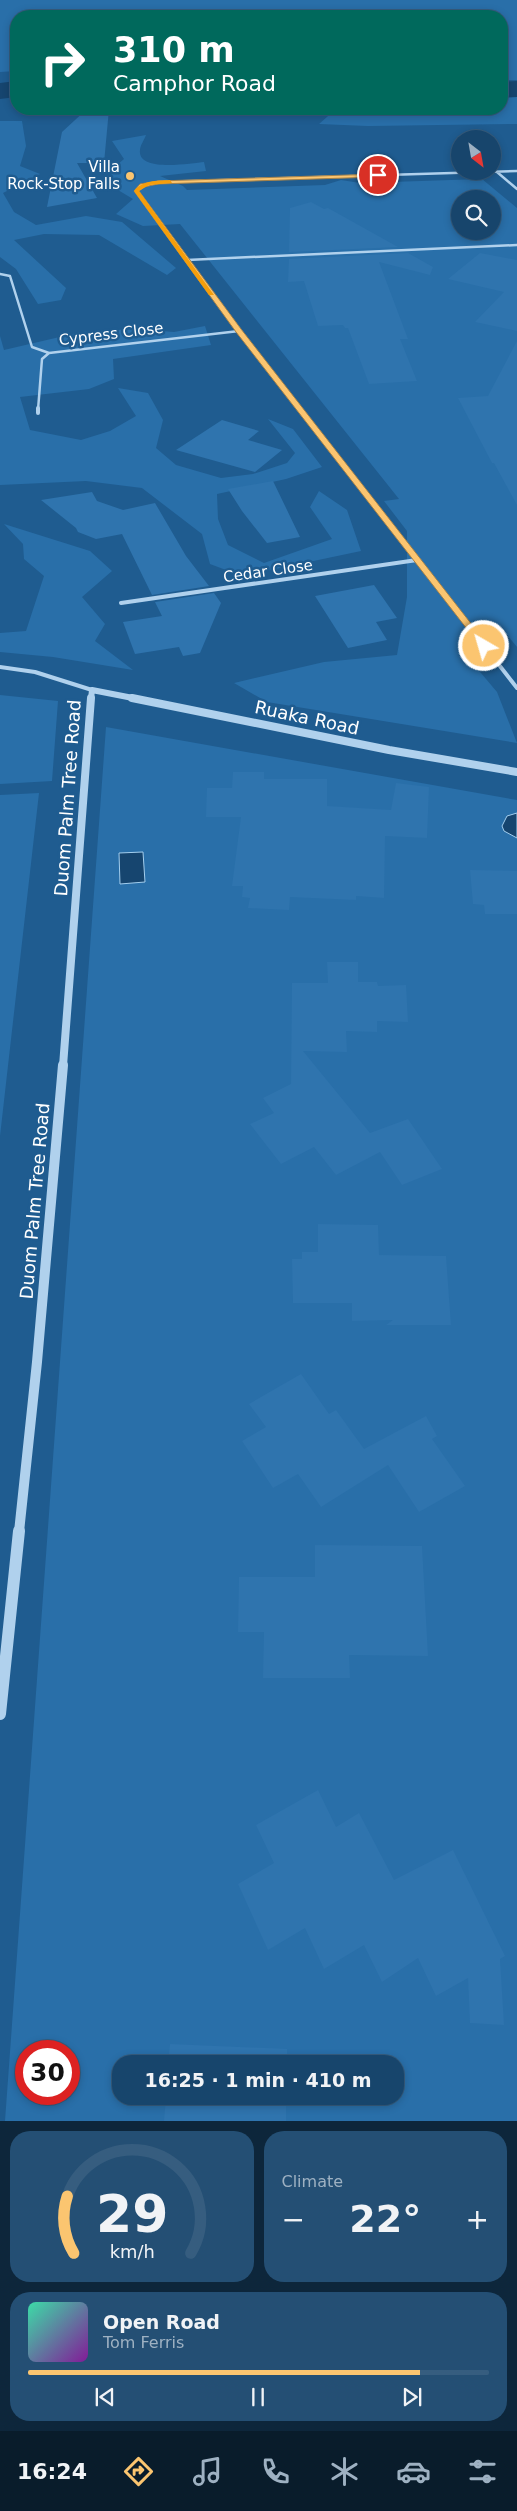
<!DOCTYPE html>
<html lang="en">
<head>
<meta charset="utf-8">
<style>
  body { margin:0; font-family:"DejaVu Sans",sans-serif; background:#244f74; color:#f1f3f6; height:100vh; display:flex; flex-direction:column; font-size:19px; white-space:nowrap }
  * { box-sizing:border-box; margin:0 }
  p { font-size:16px; color:#9eb1c2 }
  .icon { flex:none; width:28px; height:28px; fill:none; stroke:currentColor; stroke-width:2; stroke-linecap:round; stroke-linejoin:round }
  .map { position:relative; height:2121px; overflow:hidden }
  .drawer { display:flex; flex-direction:column; gap:10px; padding:10px; background:#0d263b; flex:1 }
  .drawer>* { flex:none }
  .top-card { position:absolute; left:10px; top:10px; width:498px; height:105px; border-radius:20px; box-shadow:0 2px 8px #0003,0 0 0 1px #365d7f; background:#00695c; color:#fff; overflow:hidden }
  .needle { width:32px; rotate:149deg }
  .fabs { position:absolute; left:451px; top:130px; display:grid; gap:10px }
  .fabs a { display:grid; place-items:center; width:50px; height:50px; border-radius:50%; background:#17456c; box-shadow:0 2px 8px #0003,0 0 0 1px #365d7f; font-size:25px }
  .speed { position:absolute; left:15px; top:2040px; display:flex; gap:10px; font-size:25px; font-weight:700; text-align:center }
  .speed>* { display:grid; place-content:center; width:65px; height:65px; border-radius:50%; background:#17456c; box-shadow:0 2px 8px #0003,0 0 0 1px #365d7f; line-height:1 }
  .speed .limit { border:8px solid #d22; background:#fff; color:#111 }
  .pin { position:absolute; display:grid; place-items:center; width:42px; height:42px; color:#fff; margin:-21px; border:2px solid #fff; border-radius:50%; box-shadow:0 1px 5px #0007 }
  .me { position:absolute; width:55px; margin:-28px; rotate:322deg; stroke-linejoin:round; filter:drop-shadow(0 0 4px #0008) }
  .turn { display:flex; align-items:center; gap:18px; height:105px; padding:0 20px; font-size:22px }
  .turn .icon { width:65px; height:65px; stroke-width:2.5 }
  .turn b { display:block; font-size:35px; line-height:42px }
  .big { font-size:38px; font-weight:600; line-height:1.1 }
  .drawer .card { flex:1; display:flex; flex-direction:column; justify-content:center; gap:8px; min-width:0; padding:0 18px; border-radius:20px; background:#244f74 }
  .drawer .dial { align-items:center; gap:0 }
  .dial svg { height:130px; overflow:visible; fill:none; stroke:#365d7f; stroke-width:7; stroke-linecap:round; text-anchor:middle }
  .dial text { fill:#f1f3f6; stroke:none }
  .song { display:flex; align-items:center; gap:15px }
  .cover { width:60px; height:60px; border-radius:8px; background:linear-gradient(135deg,hsl(160 70% 55%),hsl(290 70% 35%)) }
  .played { height:5px; border-radius:2px; background:linear-gradient(90deg,#fbc570 85%,#365d7f 85%) }
  .keys { display:flex; justify-content:space-around; direction:ltr }
  .heat { display:flex; justify-content:space-between; align-items:center; font-size:28px; direction:ltr }
  .drawer .tiles { flex:1; display:grid; gap:10px; grid-template-columns:1fr 1fr }
  .card:last-child { grid-column:span 2 }
  .trip { position:absolute; left:112px; top:2055px; width:292px; height:50px; border-radius:20px; background:#17456c; box-shadow:0 2px 8px #0003,0 0 0 1px #365d7f; font-weight:600; line-height:50px; text-align:center }
  .menu { display:flex; height:80px; justify-content:space-around; align-items:center; background:#091c2b; color:#9eb1c2 }
  .menu .icon { width:35px; height:35px }
  .menu .selected { color:#fbc570 }
  .menu b { font-size:22px; color:#f1f3f6 }
  .map>svg:first-child { display:block }
  .green { fill:#296fa9; fill-rule:evenodd }
  .water { fill:#16456f; stroke:#a3ceee }
  .lines { fill:none; stroke-linecap:round; stroke-linejoin:round }
  .river { fill:#16456f; fill-rule:evenodd }
  .building { fill:#2f74ae }
  .minor-far1 { stroke:#b0d1ed; stroke-width:2.5 }
  .minor { stroke:#b0d1ed; stroke-width:4 }
  .tertiary-far3 { stroke:#b0d1ed; stroke-width:6 }
  .tertiary-far2 { stroke:#b0d1ed; stroke-width:8 }
  .tertiary-far1 { stroke:#b0d1ed; stroke-width:10 }
  .tertiary { stroke:#b0d1ed; stroke-width:12 }
  .route { fill:#fbc570; stroke:#a38049 }
  .slow { fill:#f59e0b }
  .poi-dot { fill:#fbc570; stroke:#1f5c90; stroke-width:2 }
  .labels { text-anchor:middle; stroke-width:5; stroke-linejoin:round; paint-order:stroke }
  .far-poi-label { font-size:15px; fill:#fff; stroke:#1f5c90; text-anchor:end }
  .far-street-label { font-size:15px; fill:#fff; stroke:#1f5c90 }
  .street-label { font-size:18px; fill:#fff; stroke:#1f5c90 }
</style>
</head>
<body>
<div class="map">
<svg width="517" height="2121" viewBox="0 0 517 2121">
  <rect width="100%" height="100%" fill="#1f5c90"/>
  <!-- green -->
  <path class="green" d="M0 0H517V80H501V16H16V71L0 72Z
    M517 85V124L368 126 319 124 336 109H501V86Z
    M0 121H22L26 146 20 166 40 174 3 193 14 212 36 225 86 216 122 222 176 268 167 275 99 235 44 234 14 240 66 288 61 300 38 304 16 269 0 257Z
    M146 135C144 140 140 146 140 150 137 173 192 163 204 162L206 171 160 176 183 186 187 190 325 185 341 180 360 183 482 179 517 208V647L500 626 459 647 497 692 517 743 267 702 234 683 324 662 397 655 407 597V531L384 501 399 499 180 224 143 226 116 214 133 199 118 190 110 171 124 159 112 141ZM460 199H492V231H460Z
    M205 326 211 345 113 359 114 379 89 389 20 397 30 430 81 440 110 431 136 416 118 388 148 393 163 420 156 448 176 465 221 478 253 474 287 463 295 453 268 419 293 429 322 467 286 479 217 494 218 519 228 545 264 563 332 539 310 507 319 491 347 510 361 551 242 576 210 564 202 534 142 488 86 481 0 485V336L4 350 81 332 136 329 174 332Z
    M4 524 90 551 112 571 82 597 105 624 95 641 133 670 53 657 0 652V633L26 631 44 576 24 559 23 544Z
    M0 695 58 701 52 781 0 784Z
    M106 727 517 800V2121H5ZM26 2051H69V2094H26ZM121 2064H396V2096H121Z
    M39 793 0 1136V795Z"/>
  <!-- water -->
  <path class="water" d="M517 813V838L504 831 502 826 507 816Z
    M143 852 145 882 120 884 119 853Z"/>
  <g class="lines">
    <!-- river -->
    <path class="river" d="M16 81V97L0 99V83Z
      M517 81V97L501 98V82Z"/>
  </g>
  <!-- building -->
  <path class="building" d="M87 109H109L104 163H77L97 198 47 207 62 132Z
    M311 202 324 209 328 208 398 247 289 252 290 208Z
    M408 253 433 267 430 275 379 262 408 339H400L417 381 369 384 348 328H345L343 325 318 326 304 281 288 282 289 259Z
    M480 253 517 260V331L475 322 504 292 448 279Z
    M517 341V505L494 463H492L458 398 488 396Z
    M222 420 259 431 248 440 282 450 255 472 176 450Z
    M273 481 300 537 267 543 242 511 228 489Z
    M92 492 97 501 123 510 155 503 186 556 209 586 152 595 122 534 96 539 78 532 76 528 41 500Z
    M374 585 397 618 376 622 387 640 348 648 315 596Z
    M214 593 221 603 200 653 183 656 179 647 135 654 123 622 162 616 155 602Z
    M233 772H264V779H327V806L391 810 396 783 429 787 427 838 385 836 384 898 356 896V900L290 897 289 910 248 908 250 898 242 897 243 886H232L241 817H206L207 788H232Z
    M470 870 517 871V914H485L484 905 473 904Z
    M327 962H358V982H377L378 986 406 985 408 1022 377 1021V1032L346 1031 347 1052 303 1051 370 1133 408 1119 442 1169 402 1185 380 1152 336 1175 314 1147 281 1164 250 1124 274 1113 263 1098 291 1084 292 983H328Z
    M318 1224 378 1225 379 1255 446 1256 451 1325H386L393 1320 352 1321V1303H293L292 1259H302V1252H318Z
    M301 1374 329 1414 336 1410 364 1449 426 1416 437 1436 432 1439 465 1486 419 1512 388 1465 321 1507 298 1474 273 1488 242 1441 266 1427 249 1404Z
    M315 1545 422 1546 428 1656 349 1655 350 1678H263L264 1632H238L239 1577H315Z
    M318 1790 336 1827 359 1813 394 1880 453 1850 505 1956 500 1959 504 2025 470 2023 468 1978 436 1996 418 1958 382 1982 364 1945 324 1969 305 1928 268 1950 238 1884 274 1863 256 1825Z
    M170 2044 287 2049V2064H168Z
    M166 2096H286V2121H164Z"/>
  <g class="lines">
    <!-- minor-far1 -->
    <path class="minor-far1" d="M497 172 517 189
      M187 260 517 245
      M0 274 10 276 32 347 49 353
      M38 410 42 359 49 353 239 331
      M300 410 136 191 142 186 158 182 517 171"/>
    <!-- minor -->
    <path class="minor" d="M299 408 517 688
      M38 413V408
      M121 603 417 560
      M0 667 35 672 92 690"/>
    <!-- tertiary-far3 -->
    <path class="tertiary-far3" d="M91 699 92 690 138 699"/>
    <!-- tertiary-far2 -->
    <path class="tertiary-far2" d="M132 698 389 750 517 772
      M63 1066 91 698"/>
    <!-- tertiary-far1 -->
    <path class="tertiary-far1" d="M19 1532 37 1362 63 1065"/>
    <!-- tertiary -->
    <path class="tertiary" d="M0 1714 19 1531"/>
  </g>
  <!-- route -->
  <path class="route" d="M380 174 378 177 158 184 144 187 139 191 241 329 487 644 488 646 484 648 481 647 236 332 134 191 140 184 158 181Z"/>
  <!-- slow -->
  <path class="slow" d="M170 180 172 183 149 185 139 191 214 295H209L134 191C143 180 156 181 170 180Z"/>
  <!-- markers -->
  <circle class="poi-dot" cx="130" cy="176" r="5"/>
  <g class="labels">
    <!-- far-poi labels -->
    <g class="far-poi-label">
      <text x="120" y="172">Villa<tspan x="120" dy="17">Rock-Stop Falls</tspan></text>
    </g>
    <!-- far-street labels -->
    <g class="far-street-label">
      <text transform="translate(111 334) rotate(-7)" y="5">Cypress Close</text>
      <text transform="translate(268 571) rotate(-8)" y="5">Cedar Close</text>
    </g>
    <!-- street labels -->
    <g class="street-label">
      <text transform="translate(307 718) rotate(12)" y="6">Ruaka Road</text>
      <text transform="translate(68 798) rotate(-86)" y="6">Duom Palm Tree Road</text>
      <text transform="translate(35 1201) rotate(-85)" y="6">Duom Palm Tree Road</text>
    </g>
  </g>
</svg>
<div class="fabs">
<a><svg class="needle" viewBox="-14 -14 28 28"><path d="M0-13l5 13h-10z" fill="#e53935"/><path d="M0 13l5-13h-10z" fill="#9eb1c2"/></svg></a>
<a><svg class="icon" aria-label="search" viewBox="0 0 24 24"><circle cx="10" cy="10" r="6"/><path d="M15 15l6 6"/></svg></a>
</div>
<div class="speed"><div class="limit">30</div></div>
<div class="pin" style="left:378px;top:175px;background:#d93025"><svg class="icon" aria-label="arrive" viewBox="0 0 24 24"><path d="M6 21V4h12l-3 4 3 4H6"/></svg></div>
<svg class="me" style="left:484px;top:646px" viewBox="-20 -20 40 40"><circle r="17" fill="#fbc570" stroke="#fff" stroke-width="3"/><path d="M0-11L8 9 0 5-8 9z" fill="#fff"/></svg>
<div class="trip">16:25 · 1 min · 410 m</div>
<div class="top-card">
<div class="turn"><svg class="icon" aria-label="right" viewBox="0 0 24 24"><path d="M7 20v-9h11M14 6l5 5-5 5"/></svg><div><b>310 m</b>Camphor Road</div></div>
</div>
</div>
<section class="drawer">
<div class="tiles">
<div class="card dial"><svg viewBox="0 0 100 80">
<path d="M14 69A42 42 0 1 1 86 69"/>
<path d="M14 69A42 42 0 0 1 10 34" stroke="#fbc570"/>
<text x="50" y="56" font-size="32" font-weight="700">29</text>
<text x="50" y="72" font-size="11">km/h</text>
</svg></div>
<div class="card"><p>Climate</p>
<div class="heat"><a>−</a><b class="big">22°</b><a>+</a></div>
</div>
<div class="card">
<div class="song"><i class="cover"></i><div><b>Open Road</b><p>Tom Ferris</p></div></div>
<div class="played"></div>
<div class="keys"><svg class="icon" aria-label="previous" viewBox="0 0 24 24"><path d="M18 5L8 12l10 7zM5 5v14"/></svg><svg class="icon" aria-label="pause" viewBox="0 0 24 24"><path d="M8 5v14M16 5v14"/></svg><svg class="icon" aria-label="next" viewBox="0 0 24 24"><path d="M6 5l10 7-10 7zM19 5v14"/></svg></div>
</div>
</div>
</section>
<nav class="menu">
<b>16:24</b>
<svg class="icon selected" aria-label="directions" viewBox="0 0 24 24"><path d="M12 3l9 9-9 9-9-9zM9 14v-3h6M13 9l2 2-2 2"/></svg>
<svg class="icon" aria-label="music" viewBox="0 0 24 24"><path d="M9 18V5l10-2v13"/><circle cx="6" cy="18" r="3"/><circle cx="16" cy="16" r="3"/></svg>
<svg class="icon" aria-label="phone" viewBox="0 0 24 24"><path d="M5 4h4l2 5-3 2q2 4 5 5l2-3 5 2v4C11 20 4 13 5 4z"/></svg>
<svg class="icon" aria-label="climate" viewBox="0 0 24 24"><path d="M12 3v18M4 7l16 10M4 17L20 7"/></svg>
<svg class="icon" aria-label="car" viewBox="0 0 24 24"><path d="M5 17H2v-5l4-1 3-4h7l3 4 3 1v5h-3M9 17h6M6 11h13"/><circle cx="7" cy="17" r="2"/><circle cx="17" cy="17" r="2"/></svg>
<svg class="icon" aria-label="filters" viewBox="0 0 24 24"><path d="M4 7h16M4 17h16"/><circle cx="9" cy="7" r="2"/><circle cx="15" cy="17" r="2"/></svg>
</nav>
</body>
</html>
